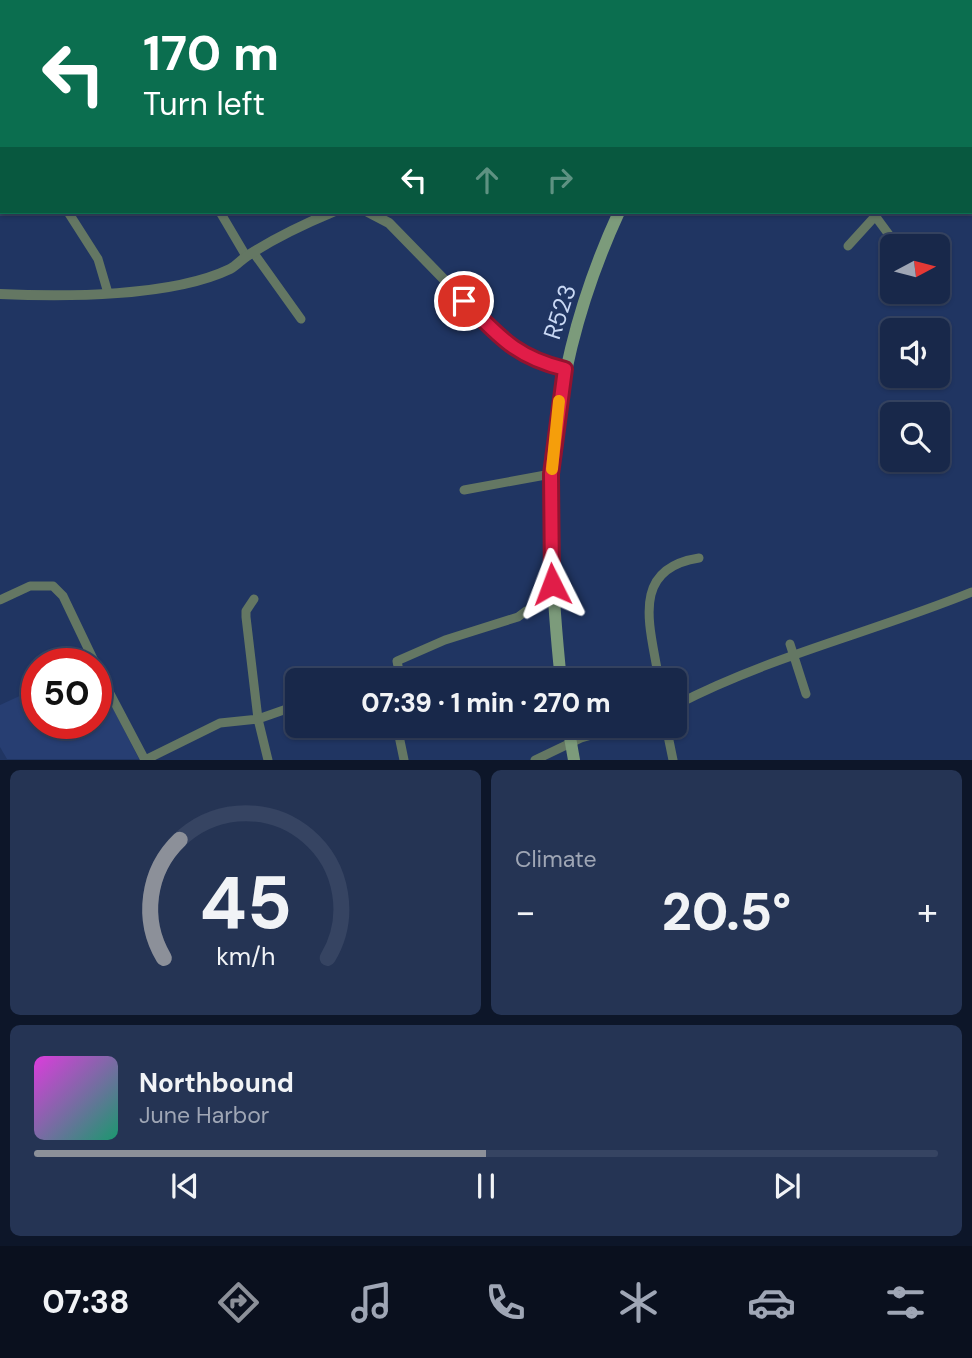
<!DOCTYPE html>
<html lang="en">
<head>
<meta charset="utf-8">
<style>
  body { margin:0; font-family:"DM Sans",sans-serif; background:#253454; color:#f1f3f6; height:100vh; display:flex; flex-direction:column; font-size:26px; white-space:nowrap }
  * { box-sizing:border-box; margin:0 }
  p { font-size:23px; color:#9fa6b5 }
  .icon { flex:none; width:38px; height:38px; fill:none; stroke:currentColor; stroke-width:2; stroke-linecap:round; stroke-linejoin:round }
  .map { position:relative; height:760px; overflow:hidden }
  .drawer { display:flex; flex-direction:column; gap:10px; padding:10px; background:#0d1629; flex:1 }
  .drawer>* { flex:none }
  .hud { position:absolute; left:0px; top:0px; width:973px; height:214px; box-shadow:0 2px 5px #0004,0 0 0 2px #364462; background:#0b6e4f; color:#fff; overflow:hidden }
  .needle { width:46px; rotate:83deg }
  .fabs { position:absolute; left:880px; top:234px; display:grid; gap:14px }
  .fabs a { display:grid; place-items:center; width:70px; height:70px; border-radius:10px; background:#18284a; box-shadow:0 2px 5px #0004,0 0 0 2px #364462; font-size:35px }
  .speed { position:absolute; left:21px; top:648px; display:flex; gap:14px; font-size:35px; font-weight:700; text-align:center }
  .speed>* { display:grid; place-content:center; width:91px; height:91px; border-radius:50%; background:#18284a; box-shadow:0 2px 5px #0004,0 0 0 2px #364462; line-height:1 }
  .speed .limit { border:10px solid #d22; background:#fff; color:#111 }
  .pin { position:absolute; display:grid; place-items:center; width:60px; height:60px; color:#fff; margin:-30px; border:4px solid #fff; border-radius:50%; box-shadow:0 2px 7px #0007 }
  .me { position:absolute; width:77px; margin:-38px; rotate:357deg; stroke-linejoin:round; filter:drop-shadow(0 0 5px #0008) }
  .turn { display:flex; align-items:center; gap:24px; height:147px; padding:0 28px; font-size:32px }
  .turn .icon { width:91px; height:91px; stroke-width:2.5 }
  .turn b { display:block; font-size:49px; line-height:60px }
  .lanes { display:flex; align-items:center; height:66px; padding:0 28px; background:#0003; justify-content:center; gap:35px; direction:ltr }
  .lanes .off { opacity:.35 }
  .big { font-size:52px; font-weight:800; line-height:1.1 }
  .drawer .tile { flex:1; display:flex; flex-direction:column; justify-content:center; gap:10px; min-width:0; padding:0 24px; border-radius:10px; background:#253454 }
  .drawer .dial { align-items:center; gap:0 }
  .dial svg { height:182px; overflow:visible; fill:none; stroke:#364462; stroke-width:7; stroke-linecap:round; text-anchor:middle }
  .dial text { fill:#f1f3f6; stroke:none }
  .song { display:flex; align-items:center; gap:21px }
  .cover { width:84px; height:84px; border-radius:10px; background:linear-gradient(135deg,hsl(300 70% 55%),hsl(160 70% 35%)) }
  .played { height:7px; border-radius:4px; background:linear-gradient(90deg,#8c9099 50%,#364462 50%) }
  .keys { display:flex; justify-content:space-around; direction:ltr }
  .heat { display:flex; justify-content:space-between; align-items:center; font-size:38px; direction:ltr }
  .drawer .tiles { flex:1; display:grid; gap:10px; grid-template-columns:1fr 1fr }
  .tile:last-child { grid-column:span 2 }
  .trip { position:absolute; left:285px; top:668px; width:402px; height:70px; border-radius:10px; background:#18284a; box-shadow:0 2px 5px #0004,0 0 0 2px #364462; font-weight:800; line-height:70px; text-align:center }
  .menu { display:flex; height:112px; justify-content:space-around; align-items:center; background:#0a101e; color:#9fa6b5 }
  .menu .icon { width:49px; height:49px }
  .menu .on { color:#8c9099 }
  .menu b { font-size:32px; color:#f1f3f6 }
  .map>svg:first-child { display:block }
  .built { fill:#273e72 }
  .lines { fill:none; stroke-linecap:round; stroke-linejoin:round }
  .minor { stroke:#647763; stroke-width:9 }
  .tertiary { stroke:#647763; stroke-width:10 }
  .secondary { stroke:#7c9b7b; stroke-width:12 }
  .route-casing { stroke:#92132f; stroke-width:18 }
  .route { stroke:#e11d48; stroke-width:12 }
  .slow { stroke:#f59e0b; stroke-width:12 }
  .labels { text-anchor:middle; stroke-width:7; stroke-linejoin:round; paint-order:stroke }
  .street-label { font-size:24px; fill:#c9d8f4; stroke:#203562 }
</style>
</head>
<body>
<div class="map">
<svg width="972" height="760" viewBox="0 0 972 760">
  <rect width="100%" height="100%" fill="#203562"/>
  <!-- built -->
  <path class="built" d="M96 675 139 759H7L0 747V705L37 688V723H96Z"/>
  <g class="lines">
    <!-- minor -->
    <path class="minor" d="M87 0 88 2
      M254 0 255 2
      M409 0 410 2
      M282 2 284 0
      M736 2V0
      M903 2 905 0
      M971 117 972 116
      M0 193 2 192
      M68 212 98 259 108 293
      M220 212 246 256
      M873 213 898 247
      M848 246 879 212
      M253 252 301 319
      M464 490 551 474
      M254 599 246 611V617L258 719 268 760
      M0 600 30 586H53L63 596 95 663
      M790 644 806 694
      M96 667 145 760
      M373 681 400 673
      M401 681 397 661 445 640 518 617 526 611
      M659 681C652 631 627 569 699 558
      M676 705C770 656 874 632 972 592
      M666 726 673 760
      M370 731 392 728 398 731 404 760
      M145 760 220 723 258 719 298 705
      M535 760 581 738 623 726"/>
    <!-- tertiary -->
    <path class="tertiary" d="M368 212 389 223 506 343 535 362 565 369
      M0 294C64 297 172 297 230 269 236 266 241 260 247 256 273 239 304 224 333 212"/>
    <!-- secondary -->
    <path class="secondary" d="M707 2V0
      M561 681C543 506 544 375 619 212
      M568 726 574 760"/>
  </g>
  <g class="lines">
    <!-- route casing -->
    <g class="route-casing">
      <path id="route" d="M464 301C499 336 515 357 565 369L551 474 552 584"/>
    </g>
    <!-- route -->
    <use href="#route" class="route"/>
    <!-- slow -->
    <path class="slow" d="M552 469 559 401"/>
  </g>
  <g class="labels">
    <!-- street labels -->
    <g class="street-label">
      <text transform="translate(560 312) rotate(-72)" y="8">R523</text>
    </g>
  </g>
</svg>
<div class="fabs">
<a><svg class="needle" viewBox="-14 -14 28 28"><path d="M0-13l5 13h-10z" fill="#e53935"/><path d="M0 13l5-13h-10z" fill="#9fa6b5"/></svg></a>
<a><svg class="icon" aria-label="sound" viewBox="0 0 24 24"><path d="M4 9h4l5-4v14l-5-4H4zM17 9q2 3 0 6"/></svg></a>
<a><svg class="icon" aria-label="search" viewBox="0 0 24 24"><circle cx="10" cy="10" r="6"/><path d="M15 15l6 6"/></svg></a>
</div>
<div class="speed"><div class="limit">50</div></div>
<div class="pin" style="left:464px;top:301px;background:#d93025"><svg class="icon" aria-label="arrive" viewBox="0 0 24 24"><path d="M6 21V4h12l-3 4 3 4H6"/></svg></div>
<svg class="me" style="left:552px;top:584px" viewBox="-20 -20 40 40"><path d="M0-17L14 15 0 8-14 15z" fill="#e11d48" stroke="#fff" stroke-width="4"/></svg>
<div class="trip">07:39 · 1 min · 270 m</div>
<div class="hud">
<div class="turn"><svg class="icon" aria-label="left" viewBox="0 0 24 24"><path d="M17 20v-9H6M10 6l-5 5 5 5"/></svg><div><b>170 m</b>Turn left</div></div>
<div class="lanes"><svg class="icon" aria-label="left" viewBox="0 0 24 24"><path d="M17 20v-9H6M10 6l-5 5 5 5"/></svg><svg class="icon off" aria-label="ahead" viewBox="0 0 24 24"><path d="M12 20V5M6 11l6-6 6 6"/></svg><svg class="icon off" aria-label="right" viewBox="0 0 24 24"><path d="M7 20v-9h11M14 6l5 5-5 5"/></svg></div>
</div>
</div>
<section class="drawer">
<div class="tiles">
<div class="tile dial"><svg viewBox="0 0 100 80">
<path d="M14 69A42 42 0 1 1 86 69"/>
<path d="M14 69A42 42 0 0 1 21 17" stroke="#8c9099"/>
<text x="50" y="56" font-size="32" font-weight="700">45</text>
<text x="50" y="72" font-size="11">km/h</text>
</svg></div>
<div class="tile"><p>Climate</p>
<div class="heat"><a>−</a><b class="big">20.5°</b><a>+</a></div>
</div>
<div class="tile">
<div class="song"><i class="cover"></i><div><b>Northbound</b><p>June Harbor</p></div></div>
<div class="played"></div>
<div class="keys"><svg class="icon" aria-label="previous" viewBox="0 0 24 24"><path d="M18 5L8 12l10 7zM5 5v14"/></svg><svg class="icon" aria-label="pause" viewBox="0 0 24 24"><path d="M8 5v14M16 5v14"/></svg><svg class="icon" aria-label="next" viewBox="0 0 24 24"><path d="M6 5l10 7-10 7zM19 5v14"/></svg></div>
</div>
</div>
</section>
<nav class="menu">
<b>07:38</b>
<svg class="icon on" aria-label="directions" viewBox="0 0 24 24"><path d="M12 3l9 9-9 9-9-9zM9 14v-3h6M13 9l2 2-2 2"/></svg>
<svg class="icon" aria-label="music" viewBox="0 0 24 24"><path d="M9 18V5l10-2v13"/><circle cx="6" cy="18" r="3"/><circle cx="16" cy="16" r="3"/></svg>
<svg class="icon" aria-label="phone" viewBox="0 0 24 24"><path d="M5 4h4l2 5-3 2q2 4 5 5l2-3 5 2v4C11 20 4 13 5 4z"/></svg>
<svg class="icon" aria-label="climate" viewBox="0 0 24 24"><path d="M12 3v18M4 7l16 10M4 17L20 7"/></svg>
<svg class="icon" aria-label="car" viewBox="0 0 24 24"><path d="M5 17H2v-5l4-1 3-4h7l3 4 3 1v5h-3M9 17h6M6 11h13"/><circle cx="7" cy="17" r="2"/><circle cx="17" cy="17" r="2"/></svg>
<svg class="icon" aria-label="filters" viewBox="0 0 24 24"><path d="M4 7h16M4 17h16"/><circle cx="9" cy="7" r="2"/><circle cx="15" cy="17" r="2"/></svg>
</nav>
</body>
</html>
